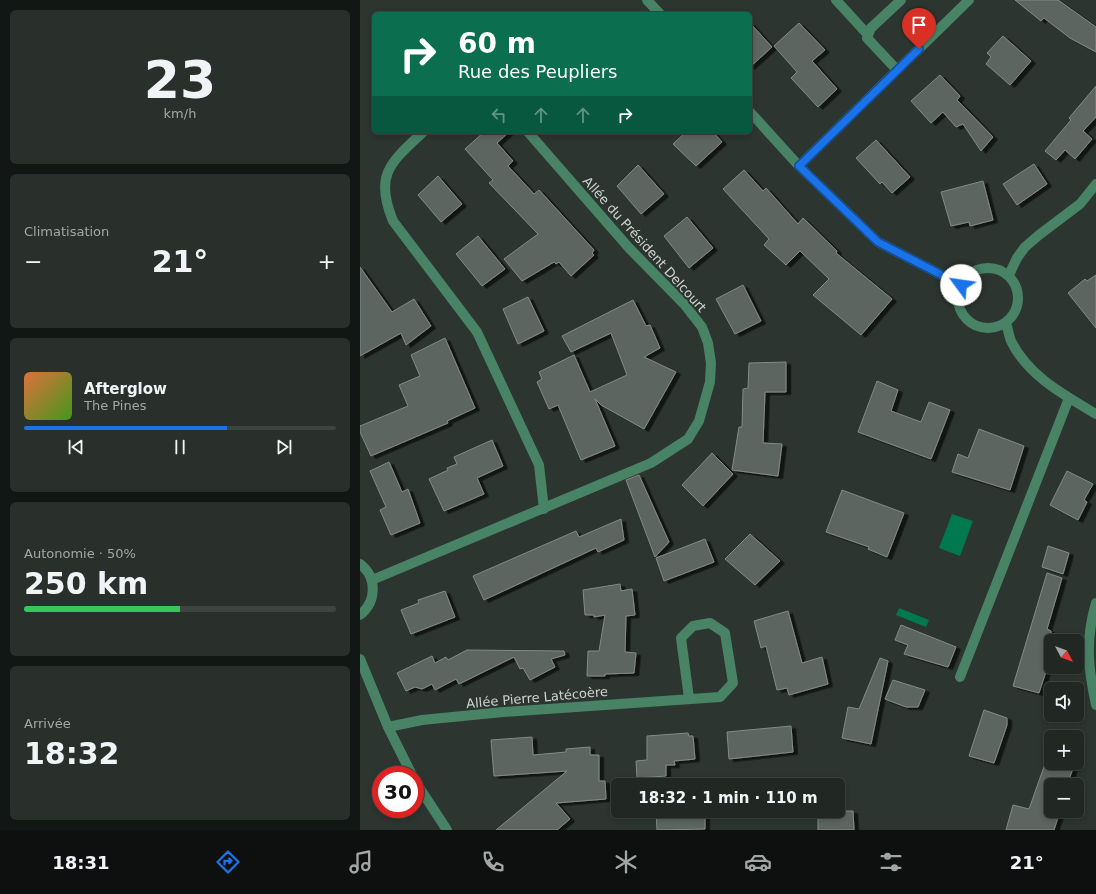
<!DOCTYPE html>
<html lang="fr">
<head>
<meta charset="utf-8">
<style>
  body { margin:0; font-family:"DejaVu Sans",sans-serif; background:#29302c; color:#f1f3f6; height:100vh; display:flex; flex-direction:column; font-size:15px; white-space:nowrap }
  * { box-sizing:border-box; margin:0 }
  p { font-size:13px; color:#a2a6a6 }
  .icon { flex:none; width:22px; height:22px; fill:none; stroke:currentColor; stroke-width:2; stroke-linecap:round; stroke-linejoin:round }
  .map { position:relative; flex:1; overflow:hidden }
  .sheet { display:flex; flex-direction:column; gap:10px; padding:10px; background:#121614; width:360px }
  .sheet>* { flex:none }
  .top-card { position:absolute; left:12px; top:12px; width:380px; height:122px; border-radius:6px; box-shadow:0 2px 6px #0003,0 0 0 1px #3e4441; background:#0b6e4f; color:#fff; overflow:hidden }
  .needle { width:26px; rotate:131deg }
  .tools { position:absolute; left:684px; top:634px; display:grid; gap:8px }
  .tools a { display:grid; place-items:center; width:40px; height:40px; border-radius:6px; background:#212824; box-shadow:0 2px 6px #0003,0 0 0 1px #3e4441; font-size:20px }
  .speed { position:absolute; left:12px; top:766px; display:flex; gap:8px; font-size:20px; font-weight:700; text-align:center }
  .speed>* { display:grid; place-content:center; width:52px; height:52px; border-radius:50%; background:#212824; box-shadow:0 2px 6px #0003,0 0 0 1px #3e4441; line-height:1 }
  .speed .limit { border:6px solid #d22; background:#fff; color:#111 }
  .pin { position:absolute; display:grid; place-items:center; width:34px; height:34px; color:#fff; margin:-41px -17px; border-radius:50% 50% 50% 0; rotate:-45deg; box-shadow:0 0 4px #0007 }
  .pin .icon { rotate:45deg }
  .me { position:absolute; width:44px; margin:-22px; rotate:301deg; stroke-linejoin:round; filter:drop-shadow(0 0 3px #0008) }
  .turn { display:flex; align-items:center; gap:14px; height:84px; padding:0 20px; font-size:18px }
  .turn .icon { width:52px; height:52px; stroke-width:2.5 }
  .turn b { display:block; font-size:28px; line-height:34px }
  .lanes { display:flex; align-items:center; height:38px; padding:0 20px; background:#0003; justify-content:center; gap:20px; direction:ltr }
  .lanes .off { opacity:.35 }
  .big { font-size:30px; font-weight:700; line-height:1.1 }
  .sheet .widget { flex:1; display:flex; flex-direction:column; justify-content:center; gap:6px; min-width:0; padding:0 14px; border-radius:6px; background:#29302c }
  .sheet .dial { align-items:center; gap:0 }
  .dial b { font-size:52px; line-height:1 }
  .song { display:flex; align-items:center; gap:12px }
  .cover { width:48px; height:48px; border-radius:6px; background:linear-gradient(135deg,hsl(20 70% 55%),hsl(100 70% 35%)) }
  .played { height:4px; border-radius:2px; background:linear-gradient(90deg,#1a73e8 65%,#3e4441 65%) }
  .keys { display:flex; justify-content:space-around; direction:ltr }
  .heat { display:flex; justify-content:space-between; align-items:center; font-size:22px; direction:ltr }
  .charge { height:6px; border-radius:3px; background:linear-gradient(90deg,#34c759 50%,#3e4441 0) }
  .trip { position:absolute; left:251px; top:778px; width:234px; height:40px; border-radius:6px; background:#212824; box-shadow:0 2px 6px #0003,0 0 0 1px #3e4441; font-weight:700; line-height:40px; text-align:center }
  .tabs { display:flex; height:64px; justify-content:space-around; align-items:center; background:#0d100e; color:#a2a6a6 }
  .tabs .icon { width:28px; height:28px }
  .tabs .active { color:#1a73e8 }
  .tabs b { font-size:18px; color:#f1f3f6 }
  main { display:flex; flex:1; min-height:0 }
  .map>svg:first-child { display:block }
  .water { fill:#007850 }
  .building { fill:#5b6560; stroke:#828c87; filter:url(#shadow) }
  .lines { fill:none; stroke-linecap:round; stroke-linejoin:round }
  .minor { stroke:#488366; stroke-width:10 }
  .route-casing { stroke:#114b97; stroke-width:10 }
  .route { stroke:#1a73e8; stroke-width:7 }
  .labels { text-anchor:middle; stroke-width:4; stroke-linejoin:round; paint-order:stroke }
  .street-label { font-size:13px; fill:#ced3d0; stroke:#2c3530 }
</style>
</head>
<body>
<main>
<section class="sheet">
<div class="widget dial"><b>23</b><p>km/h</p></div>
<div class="widget"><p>Climatisation</p>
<div class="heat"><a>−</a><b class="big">21°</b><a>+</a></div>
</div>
<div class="widget">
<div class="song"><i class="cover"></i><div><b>Afterglow</b><p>The Pines</p></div></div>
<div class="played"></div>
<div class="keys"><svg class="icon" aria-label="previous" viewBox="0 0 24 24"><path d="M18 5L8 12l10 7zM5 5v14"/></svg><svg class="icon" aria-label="pause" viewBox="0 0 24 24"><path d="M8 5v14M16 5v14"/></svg><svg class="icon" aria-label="next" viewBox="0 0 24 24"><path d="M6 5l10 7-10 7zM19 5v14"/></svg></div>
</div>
<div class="widget"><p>Autonomie · 50%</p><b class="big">250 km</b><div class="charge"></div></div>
<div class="widget"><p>Arrivée</p><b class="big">18:32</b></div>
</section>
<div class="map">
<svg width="736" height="830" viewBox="0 0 736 830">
  <defs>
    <filter id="shadow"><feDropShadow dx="4.5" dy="2.5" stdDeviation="0" flood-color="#0009"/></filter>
  </defs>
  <rect width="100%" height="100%" fill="#2c3530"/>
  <!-- water -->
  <path class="water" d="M592 514 613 521 600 556 579 548Z
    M539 608 569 620 566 627 536 615Z"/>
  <!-- building -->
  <path class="building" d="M655 0H698L736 27V52L710 38 684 18 681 21Z
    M390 23 412 47 390 67Z
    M439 23 465 50 452 61 477 89 458 107 431 78 437 72 414 46Z
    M643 36 671 61 650 85 626 64 631 57 627 53Z
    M580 75 600 96 597 100 633 137 621 151 603 124 596 127 583 112 571 123 551 101Z
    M736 86V117L723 131 732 139 715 159 705 150 696 160 685 151 711 120 709 118Z
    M124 132H149L137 143 153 161 148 166 174 194 179 190 234 250 232 253 234 255 211 276 199 262 196 264 194 262 162 281 144 259 178 234 129 183 133 180 105 149Z
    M326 132H353L362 142 336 166 313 144Z
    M516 140 550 177 532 193 522 182 520 184 496 158Z
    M674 164 687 184 657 205 643 184Z
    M278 165 304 194 281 214 257 186Z
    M384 170 403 191 406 188 438 224 443 218 477 251 476 253 532 299 501 335 453 295 469 279 440 251 426 265 404 245 409 239 363 189Z
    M78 176 102 204 81 222 58 195Z
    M623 181 633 220 610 226 609 222 591 226 581 192Z
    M327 217 353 248 329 268 304 236Z
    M118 236 145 269 122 286 96 254Z
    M0 267 32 312 54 299 71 326 46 345 41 333 0 356Z
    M736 275V328L708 293 725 279 727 281Z
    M383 285 401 321 375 334 356 299Z
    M168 297 184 331 158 344 143 309Z
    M273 300 286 326 290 325 300 348 284 357 316 372 284 429 241 405 235 399 255 446 221 460 198 405 189 409 177 382 182 379 179 372 214 355 230 392 267 375 251 333 211 352 202 336Z
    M85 338 115 408 87 421 88 423 11 456 0 432V426L48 406 39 385 60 376 51 355Z
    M426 362V392H405L403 443 422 444 418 476 372 470 379 427H382L383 389 388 388 389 363Z
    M517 381 538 390 531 411 561 422 569 402 590 410 571 459 498 432Z
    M619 429 664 446 650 490 592 472 598 454 608 458Z
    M132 440 143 466 117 478 124 494 84 511 69 479 88 470 87 468 97 464 94 457Z
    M352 453 373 474 343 506 322 485Z
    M29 462 42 492 48 489 60 523 31 535 20 510 26 507 10 471Z
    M707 471 733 484 724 500 727 502 718 520 690 505Z
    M279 475 309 542 295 557 266 480Z
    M482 490 544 513 527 557 508 549 509 547 466 532Z
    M261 519 264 540 238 552 236 548 124 600 113 576 216 531 219 537Z
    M390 534 420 561 395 585 365 559Z
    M345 539 354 562 304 581 296 558Z
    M688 546 709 553 703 574 682 567Z
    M687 573 702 578 687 629 691 631V656L679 693 653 686Z
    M260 584 261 591 272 589 275 615 266 616 265 652 276 653 274 673 245 674V676H227L228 651H239L245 615 234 617V615H225L223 590Z
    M85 591 95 617 51 634 41 610 59 603 58 600Z
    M428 611 442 663 462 657 468 684 429 695 427 688 417 690 406 646 401 648 394 621Z
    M541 625 596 647 588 667 544 654 548 645 535 640Z
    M107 650 204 651 205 655 191 659 195 667 170 680 163 668 160 669 154 657 99 684 96 679 75 690 72 684 62 689 55 687 46 691 37 673 72 656 75 663 86 657 88 660Z
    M520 658 528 661 511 744 482 738 488 707 499 709Z
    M533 680 565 690 558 707H546L525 699Z
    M624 710 647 718V725L634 763 609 756Z
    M431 726 433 752 369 759 367 732Z
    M328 733 329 736H333L335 759 314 761 315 765H306V776L277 778 276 761 287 760V736Z
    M172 737 173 755 206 752V749L230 747V755H239V781H245L246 799 196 803 210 819 197 830H136L207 771 134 776 131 740Z
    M691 747V763H715L707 785H691V811H700L694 830H646L653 805 669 809Z
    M296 811H345V829L297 830Z
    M458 811H493L494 830H458Z"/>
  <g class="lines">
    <!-- minor -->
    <path class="minor" d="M287 0 300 14
      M476 0 508 35
      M537 70 507 38 511 28 541 0
      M390 112 439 166 518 242 601 285
      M63 132C30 163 14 175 33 221L117 332 179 465 184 509
      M439 166 609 0
      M598 298a30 30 0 1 1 60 0a30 30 0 1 1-60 0Z
      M649 275 657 258 665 247 679 235 720 204 736 184
      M646 323C648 329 649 336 651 341 668 376 704 395 736 414
      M0 564C17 577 17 601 0 615
      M12 580 291 463 328 439 339 421 350 382 351 363 348 343 342 327 324 304 269 248 168 132
      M736 603C725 640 728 668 736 705
      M0 659 28 727 52 775
      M600 677 709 398
      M28 727 62 720 143 712 360 697 373 683 365 633 350 623 333 626 321 638 329 698
      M55 781 87 830"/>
  </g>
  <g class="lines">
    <!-- route casing -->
    <g class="route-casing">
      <path id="route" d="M559 49 439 166 518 242 601 285"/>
    </g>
    <!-- route -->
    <use href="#route" class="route"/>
  </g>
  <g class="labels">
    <!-- street labels -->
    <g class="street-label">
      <text transform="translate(285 244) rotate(48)" y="5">Allée du Président Delcourt</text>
      <text transform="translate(177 697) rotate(-5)" y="5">Allée Pierre Latécoère</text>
    </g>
  </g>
</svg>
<div class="tools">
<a><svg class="needle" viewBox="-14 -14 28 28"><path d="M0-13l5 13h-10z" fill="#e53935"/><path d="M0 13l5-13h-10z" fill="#a2a6a6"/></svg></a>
<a><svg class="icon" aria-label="sound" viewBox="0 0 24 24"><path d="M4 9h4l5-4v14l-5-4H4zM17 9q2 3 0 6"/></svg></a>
<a>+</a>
<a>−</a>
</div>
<div class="speed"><div class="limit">30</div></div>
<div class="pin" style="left:559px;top:49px;background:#d93025"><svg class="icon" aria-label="arrive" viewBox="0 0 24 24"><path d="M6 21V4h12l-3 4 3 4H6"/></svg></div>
<svg class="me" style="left:601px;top:285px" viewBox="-20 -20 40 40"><circle r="19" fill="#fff"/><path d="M0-13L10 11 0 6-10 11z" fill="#1a73e8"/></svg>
<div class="trip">18:32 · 1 min · 110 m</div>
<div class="top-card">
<div class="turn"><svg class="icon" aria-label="right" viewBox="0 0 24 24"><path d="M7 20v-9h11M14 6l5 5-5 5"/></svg><div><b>60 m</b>Rue des Peupliers</div></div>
<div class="lanes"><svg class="icon off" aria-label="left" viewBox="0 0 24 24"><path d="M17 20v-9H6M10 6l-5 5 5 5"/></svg><svg class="icon off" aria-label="ahead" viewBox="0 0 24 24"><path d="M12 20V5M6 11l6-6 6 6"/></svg><svg class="icon off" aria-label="ahead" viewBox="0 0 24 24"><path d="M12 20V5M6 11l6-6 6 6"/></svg><svg class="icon" aria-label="right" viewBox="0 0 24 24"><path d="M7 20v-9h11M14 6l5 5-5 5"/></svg></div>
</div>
</div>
</main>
<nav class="tabs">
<b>18:31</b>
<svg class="icon active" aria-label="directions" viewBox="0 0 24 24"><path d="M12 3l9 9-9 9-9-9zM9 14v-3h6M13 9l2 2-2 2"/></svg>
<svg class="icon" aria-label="music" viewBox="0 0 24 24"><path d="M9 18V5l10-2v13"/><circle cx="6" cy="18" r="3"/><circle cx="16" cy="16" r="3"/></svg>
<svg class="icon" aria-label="phone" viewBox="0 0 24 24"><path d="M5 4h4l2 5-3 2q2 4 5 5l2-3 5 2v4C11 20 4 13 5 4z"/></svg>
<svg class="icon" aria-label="climate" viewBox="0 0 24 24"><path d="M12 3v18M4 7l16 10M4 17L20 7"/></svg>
<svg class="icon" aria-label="car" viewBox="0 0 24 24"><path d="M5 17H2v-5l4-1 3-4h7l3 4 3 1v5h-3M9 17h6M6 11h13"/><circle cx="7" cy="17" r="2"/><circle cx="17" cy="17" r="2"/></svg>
<svg class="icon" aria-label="filters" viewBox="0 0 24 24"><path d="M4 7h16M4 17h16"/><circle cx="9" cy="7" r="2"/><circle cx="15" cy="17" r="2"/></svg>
<b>21°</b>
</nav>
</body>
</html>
